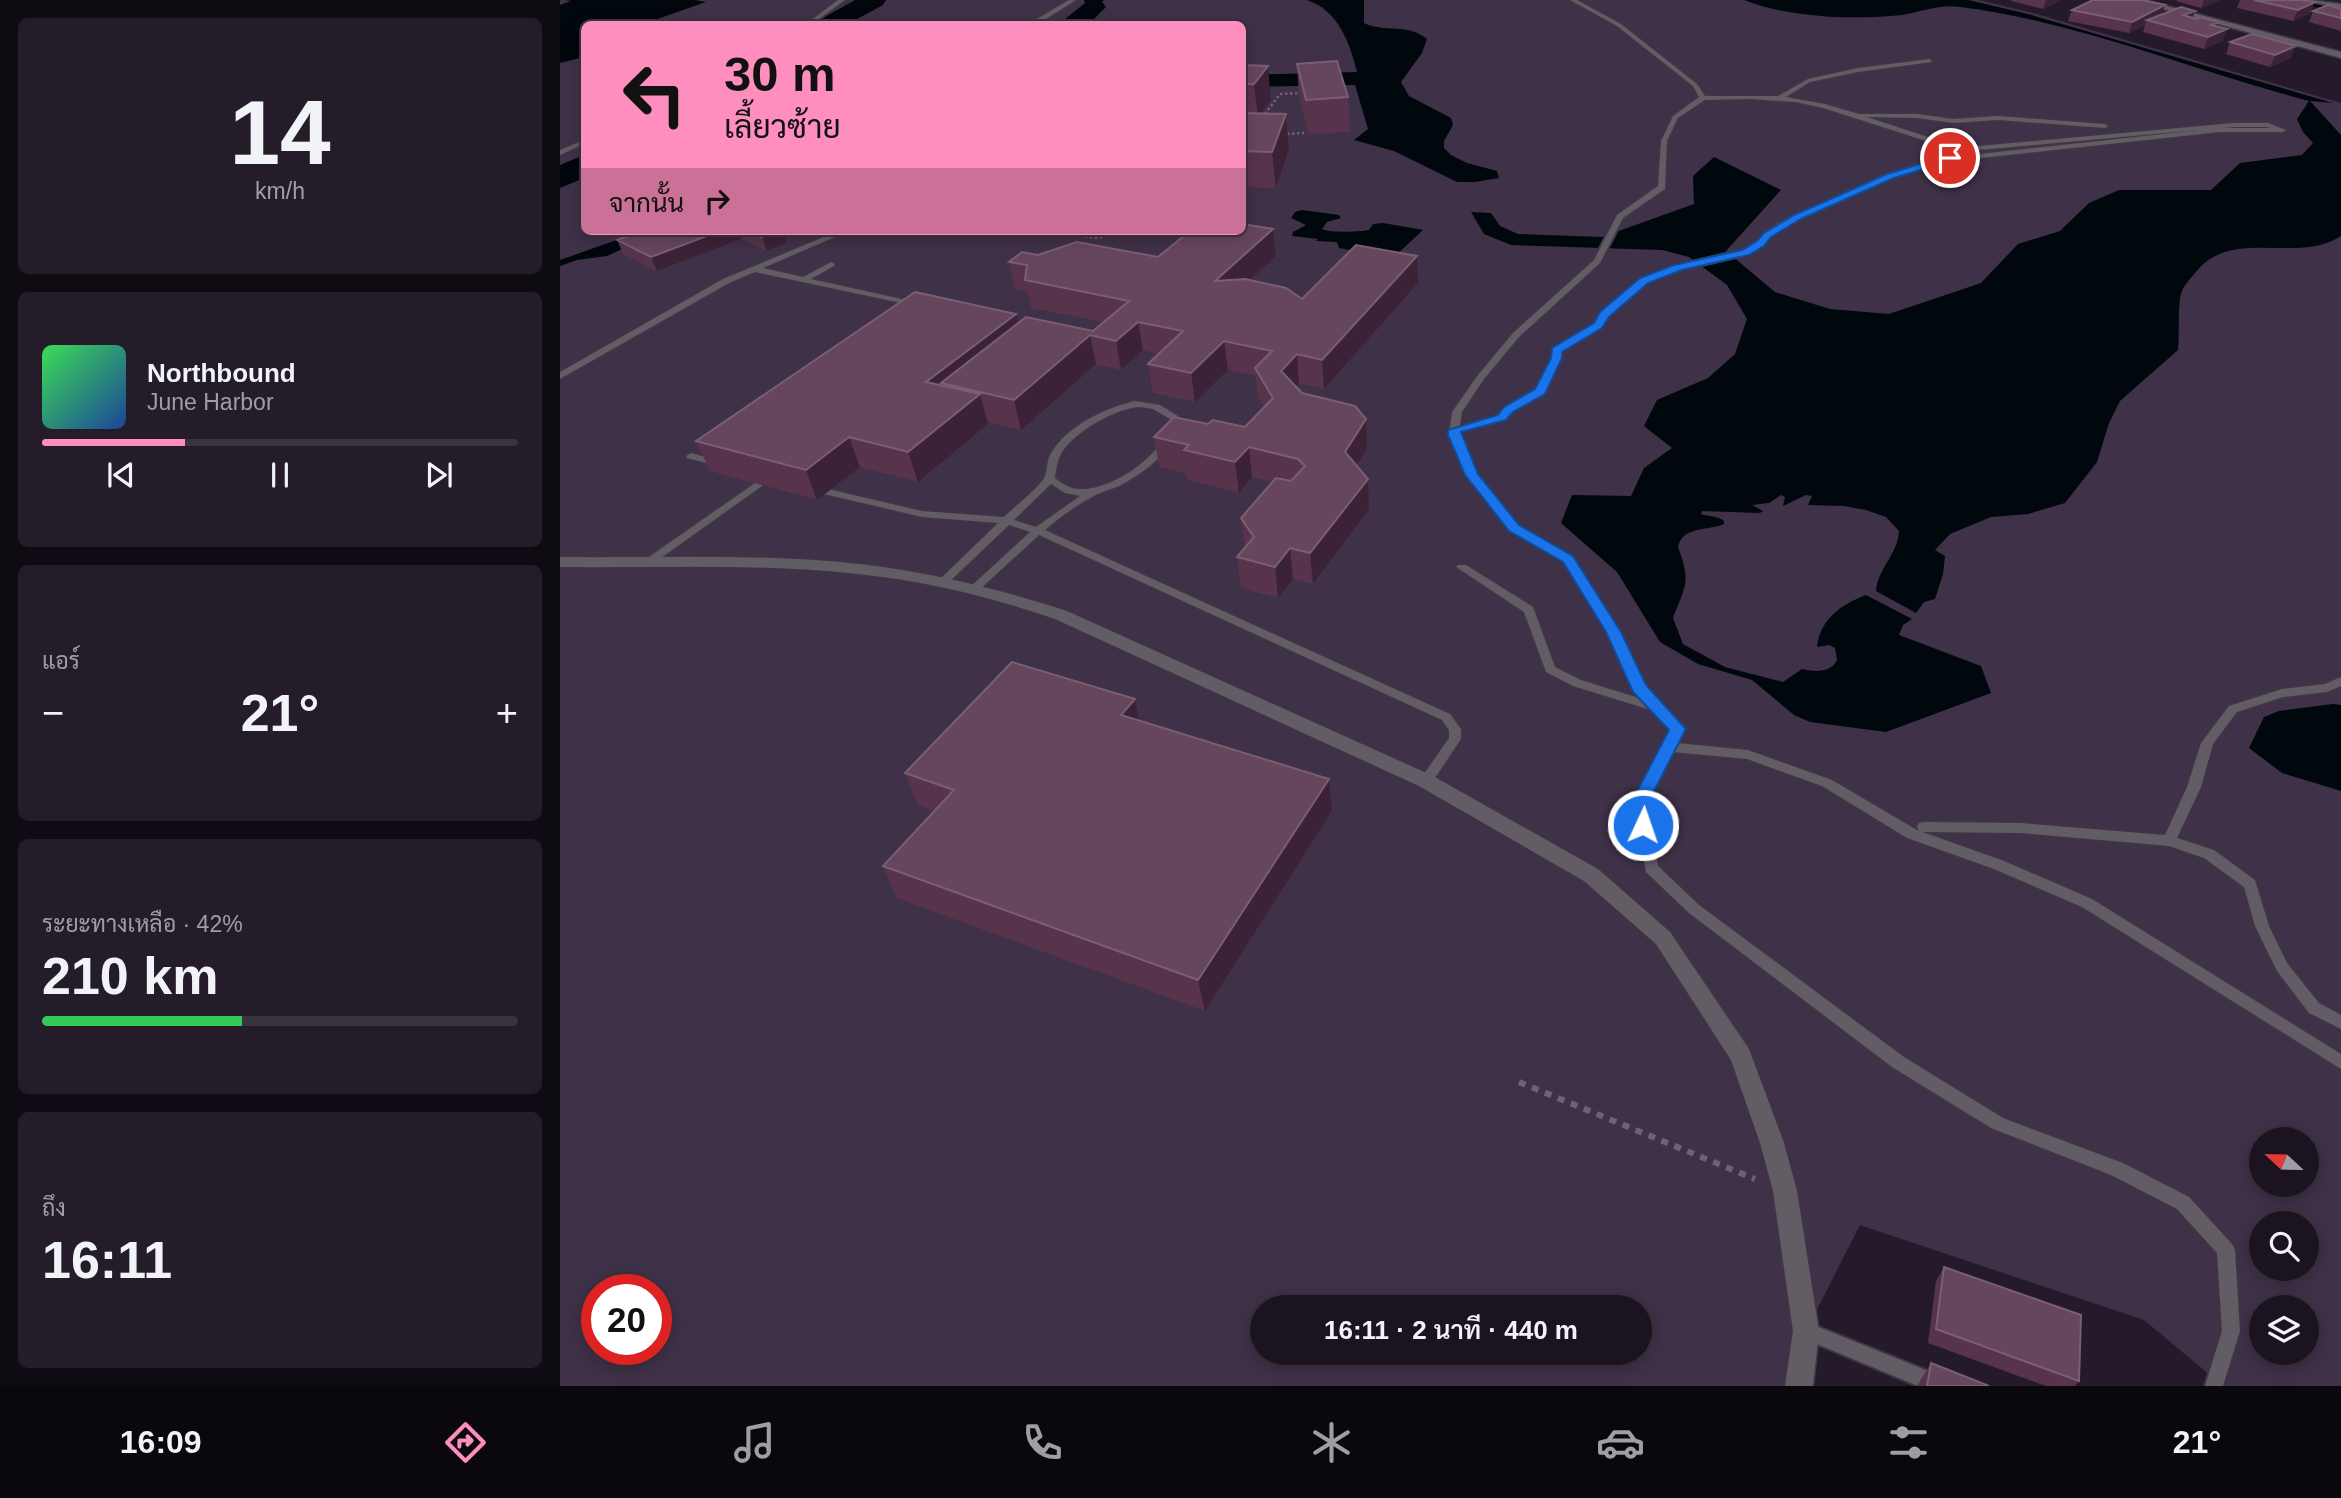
<!DOCTYPE html>
<html lang="th">
<head>
<meta charset="utf-8">
<style>
  body { margin:0; font-family:Helvetica,Sarabun,sans-serif; background:#241d29; color:#f1f3f6; height:100vh; display:flex; flex-direction:column; font-size:26px; white-space:nowrap }
  * { box-sizing:border-box; margin:0 }
  p { font-size:23px; color:#a09ea5 }
  .icon { flex:none; width:38px; height:38px; fill:none; stroke:currentColor; stroke-width:2; stroke-linecap:round; stroke-linejoin:round }
  .map { position:relative; flex:1; overflow:hidden }
  .details { display:flex; flex-direction:column; gap:18px; padding:18px; background:#0f0b12; width:560px }
  .details>* { flex:none }
  .hud { position:absolute; left:21px; top:21px; width:665px; height:214px; border-radius:10px; box-shadow:0 4px 18px #0003,0 0 0 2px #39333e; background:#fe8ebe; color:#111; overflow:hidden }
  .needle { width:46px; rotate:292deg }
  .fabs { position:absolute; left:1689px; top:1127px; display:grid; gap:14px }
  .fabs a { display:grid; place-items:center; width:70px; height:70px; border-radius:50%; background:#1b1420; box-shadow:0 4px 18px #0003,0 0 0 2px #39333e; font-size:35px }
  .speed { position:absolute; left:21px; top:1274px; display:flex; gap:14px; font-size:35px; font-weight:700; text-align:center }
  .speed>* { display:grid; place-content:center; width:91px; height:91px; border-radius:50%; background:#1b1420; box-shadow:0 4px 18px #0003,0 0 0 2px #39333e; line-height:1 }
  .speed .limit { border:10px solid #d22; background:#fff; color:#111 }
  .pin { position:absolute; display:grid; place-items:center; width:60px; height:60px; color:#fff; margin:-30px; border:4px solid #fff; border-radius:50%; box-shadow:0 2px 7px #0007 }
  .me { position:absolute; width:77px; margin:-38px; rotate:3deg; stroke-linejoin:round; filter:drop-shadow(0 0 5px #0008) }
  .turn { display:flex; align-items:center; gap:24px; height:147px; padding:0 28px; font-size:32px }
  .turn .icon { width:91px; height:91px; stroke-width:2.5 }
  .turn b { display:block; font-size:49px; line-height:60px }
  .then { display:flex; align-items:center; height:66px; padding:0 28px; background:#0003; gap:14px; font-size:26px }
  .big { font-size:52px; font-weight:600; line-height:1.1 }
  .details .card { flex:1; display:flex; flex-direction:column; justify-content:center; gap:10px; min-width:0; padding:0 24px; border-radius:10px; background:#241d29 }
  .details .dial { align-items:center; gap:0 }
  .dial b { font-size:91px; line-height:1 }
  .song { display:flex; align-items:center; gap:21px }
  .cover { width:84px; height:84px; border-radius:10px; background:linear-gradient(135deg,hsl(130 70% 55%),hsl(220 70% 35%)) }
  .played { height:7px; border-radius:4px; background:linear-gradient(90deg,#fe8ebe 30%,#39333e 30%) }
  .keys { display:flex; justify-content:space-around; direction:ltr }
  .heat { display:flex; justify-content:space-between; align-items:center; font-size:38px; direction:ltr }
  .charge { height:10px; border-radius:5px; background:linear-gradient(90deg,#34c759 42%,#39333e 0) }
  .trip { position:absolute; left:690px; top:1295px; width:402px; height:70px; border-radius:35px; background:#1b1420; box-shadow:0 4px 18px #0003,0 0 0 2px #39333e; font-weight:600; line-height:70px; text-align:center }
  .menu { display:flex; height:112px; justify-content:space-around; align-items:center; background:#0b080d; color:#a09ea5 }
  .menu .icon { width:49px; height:49px }
  .menu .current { color:#fe8ebe }
  .menu b { font-size:32px; color:#f1f3f6 }
  main { display:flex; flex:1; min-height:0 }
  .map>svg:first-child { display:block }
  .green { fill:#3f3148; fill-rule:evenodd }
  .water { fill:#00070d }
  .lines { fill:none; stroke-linecap:round; stroke-linejoin:round }
  .canal { fill:#00070d; fill-rule:evenodd }
  .river { fill:#00070d; fill-rule:evenodd }
  .service-casing { stroke:#3f3545; stroke-width:4 }
  .minor-casing { stroke:#3f3545; stroke-width:3 }
  .path-far1 { stroke:#6d6472; stroke-width:2.5; stroke-dasharray:2.5 2.5; stroke-linecap:butt }
  .path { stroke:#6d6472; stroke-width:6; stroke-dasharray:7 7; stroke-linecap:butt }
  .service { fill:#625c64; fill-rule:evenodd }
  .minor { fill:#625c64; fill-rule:evenodd }
  .wall { fill:#57344c }
  .shaded-wall { fill:#3c2237 }
  .building { fill:#66465d; stroke:#7a5e72; stroke-width:2 }
  .route { fill:#1a73e8; stroke:#114b97; stroke-width:2 }
</style>
</head>
<body>
<main>
<section class="details">
<div class="card dial"><b>14</b><p>km/h</p></div>
<div class="card">
<div class="song"><i class="cover"></i><div><b>Northbound</b><p>June Harbor</p></div></div>
<div class="played"></div>
<div class="keys"><svg class="icon" aria-label="previous" viewBox="0 0 24 24"><path d="M18 5L8 12l10 7zM5 5v14"/></svg><svg class="icon" aria-label="pause" viewBox="0 0 24 24"><path d="M8 5v14M16 5v14"/></svg><svg class="icon" aria-label="next" viewBox="0 0 24 24"><path d="M6 5l10 7-10 7zM19 5v14"/></svg></div>
</div>
<div class="card"><p>แอร์</p>
<div class="heat"><a>−</a><b class="big">21°</b><a>+</a></div>
</div>
<div class="card"><p>ระยะทางเหลือ · 42%</p><b class="big">210 km</b><div class="charge"></div></div>
<div class="card"><p>ถึง</p><b class="big">16:11</b></div>
</section>
<div class="map">
<svg width="1781" height="1386" viewBox="0 0 1781 1386">
  <rect width="100%" height="100%" fill="#241a2a"/>
  <!-- green -->
  <path class="green" d="M0 0H1419L1477 14 1781 103V1386H1663L1584 1320 1300 1225 1246 1331 1239 1386H0ZM24 24H682V231H24ZM1701 1139H1746V1185H1701ZM1701 1223H1746V1269H1701ZM37 1290H96V1349H37ZM702 1307H1080V1353H702ZM1701 1307H1746V1353H1701Z"/>
  <!-- water -->
  <path class="water" d="M5 0H135L146 2 83 24H24V57L0 63V5L11 1Z
    M524 0H544L542 2 546 7 529 24H499L525 3Z
    M747 0H804V23C825 33 849 23 867 39L862 53 841 82 849 96 891 118 893 125 884 141V148L891 155 907 163 937 171 939 178 915 182H897L834 151 794 140 808 129 795 85 683 87V75L797 72C790 43 778 10 747 0Z
    M1184 0H1408L1468 14 1773 103 1750 101 1781 135V236C1737 265 1671 226 1635 273 1631 278 1624 285 1622 291 1617 302 1620 335 1618 350L1560 401 1549 423 1537 462 1505 503 1468 514 1431 517 1390 534 1375 550 1385 556 1383 574 1375 599 1364 602 1356 613 1316 591C1317 570 1338 554 1339 531L1326 517 1306 510 1284 506 1248 505 1252 496 1246 495 1223 506 1225 497 1221 495 1209 503 1192 505 1203 511 1200 513 1142 511 1141 514C1150 517 1156 515 1164 521V524C1148 531 1122 526 1118 547 1131 582 1126 584 1113 618L1123 644 1165 667 1223 682 1242 669C1254 672 1271 673 1277 660L1275 648 1269 645 1257 647C1260 619 1282 604 1306 595L1352 619 1343 625 1339 635 1421 666 1431 693 1326 732 1250 722 1234 715 1192 680 1138 664 1100 642 1057 572 1001 523 1012 495 1071 496 1084 468 1112 448 1084 426 1097 400 1148 378 1175 354 1187 319 1167 285 1129 257 1102 250 951 245 924 234 911 212 931 213 940 226 958 234 1042 237 1134 204 1133 176 1154 157 1221 190 1166 251 1215 292 1270 309 1329 314 1421 283 1458 244 1500 231 1529 203 1559 190H1651L1680 163 1742 155 1753 143 1743 132 1737 119 1749 101C1633 71 1520 22 1400 7 1380 4 1361 12 1342 15 1294 20 1229 18 1184 0Z
    M742 210 779 215 781 218 767 222 762 229C771 233 798 232 809 230L813 224 823 223 863 230 833 258 779 248 777 242 756 241 758 239 732 236 733 232 746 225 731 218 735 212Z
    M82 231H101L47 256 17 260 0 266V260Z
    M1773 704 1781 705V791L1722 773 1689 748 1704 717 1719 711Z"/>
  <g class="lines">
    <!-- canal -->
    <path class="canal" d="M1736 0H1764L1781 4V12L1738 3Z"/>
    <!-- river -->
    <path class="river" d="M295 0H326L323 5 288 24H257L261 19Z
      M24 155V178L0 188V165Z"/>
    <!-- service casing -->
    <g class="service-casing">
      <path id="service" d="M278 0H285L252 24H246Z
        M509 0H516L478 24H472L475 20Z
        M1010 0H1017L1061 24 1137 84 1145 96H1218L1248 79 1298 68 1370 59 1372 62 1298 72 1250 82 1226 97 1265 104 1299 114H1357L1393 119 1438 116 1545 124 1548 126 1545 128 1438 120 1393 123 1357 118 1307 117 1374 139 1408 147 1674 123H1708L1726 130 1723 132H1660L1375 163 1333 178 1224 227 1210 237 1203 246 1188 254 1121 270 1087 283 1047 317 1041 327 1000 352 1001 358 984 393 951 412 945 420 899 432V435L917 474 958 526 1012 557 1060 632 1084 686 1124 729 1117 743 1188 750 1272 780 1357 830 1444 861 1532 899 1781 1054V1069L1522 907 1434 869 1347 838 1262 786 1187 759 1112 752 1086 803 1098 866 1139 905 1344 1057 1443 1118 1563 1163 1629 1197 1672 1244 1675 1250 1680 1331 1663 1386H1645L1662 1331 1657 1253 1617 1209 1551 1175 1431 1128 1332 1067 1129 913 1086 872 1072 803 1111 730 1094 711 1013 686 986 672 964 612 896 567 898 565H906L973 607 995 667 1021 680 1082 699 1073 688 1048 632 1004 561 950 530 907 475 889 435 892 412 918 375 953 333 1034 260 1057 215 1098 186 1101 141 1113 116 1139 97 1133 86 1057 26ZM1189 99 1235 102 1263 108 1369 142 1408 151 1639 130 1374 159 1327 174 1218 223 1204 233 1197 242 1182 250 1115 266 1081 279 1041 313 1035 323 993 349 991 358 977 389 945 408 939 416 900 426 902 412 924 379 959 337 1040 263 1063 218 1105 189 1107 141 1118 118 1145 100ZM1674 127H1707L1710 128H1664Z
        M24 140V144L0 155V150Z
        M278 231H289L203 268 243 277 271 262 275 264 274 266 251 279 360 303V307L195 272 169 283 0 379V372L163 279Z
        M575 401 600 405 618 416C626 444 581 475 559 486 551 490 542 491 534 496 517 505 500 517 485 530L890 714 901 729V739L871 784H861L859 781 889 738V730L882 720 479 535 417 592H409L407 590 409 588 470 532 449 525 386 585H378L376 583 378 581 438 523 362 517 264 494 263 492 268 489 362 511 444 517C456 505 472 494 483 480 488 473 486 463 490 455 506 426 545 408 575 401ZM581 407 593 409 610 419C609 452 552 491 520 489 510 489 503 484 495 478 496 471 497 462 500 456 510 434 557 407 581 407ZM491 484 505 493 520 496 476 527 454 520Z
        M131 453 165 462 166 464 161 467 127 458 126 456Z
        M198 481 202 482V486L91 565H83L81 563 83 561Z
        M1781 677V686L1767 692 1723 697 1677 712 1653 744 1641 787 1617 838 1654 850 1695 880 1709 926 1727 963 1759 1003 1781 1015V1029L1749 1013 1717 971 1695 926 1684 887 1644 858 1609 846 1461 833 1364 832 1359 831 1357 827 1359 823 1364 822 1461 823 1605 835 1627 787 1641 743 1669 706 1722 689 1765 684Z
        M1246 1322 1388 1379 1390 1386H1358L1240 1337 1237 1331 1240 1325Z"/>
    </g>
    <!-- minor casing -->
    <g class="minor-casing">
      <path id="minor" d="M1571 0H1584L1781 52V58Z
        M1751 0 1781 4V8L1752 2Z
        M0 557C99 558 200 553 299 564 370 572 439 589 507 611L873 776 1038 869 1110 932 1189 1049 1224 1143 1237 1191 1259 1331 1253 1386H1225L1233 1331 1213 1191 1200 1143 1171 1060 1096 944 1024 881 859 786 495 619C431 597 366 581 298 574 199 563 99 568 0 567Z"/>
    </g>
    <!-- path-far1 -->
    <path class="path-far1" d="M702 118 720 94 744 93
      M722 134 744 133
      M611 231 631 235
      M515 235 538 238 557 231"/>
    <!-- path -->
    <path class="path" d="M959 1082 1195 1179"/>
    <!-- service -->
    <use href="#service" class="service"/>
    <!-- minor -->
    <use href="#minor" class="minor"/>
  </g>
  <!-- wall -->
  <path class="wall" d="M1452 0H1501L1483 9 1451 1Z
    M1617 0H1660L1641 8 1616 1Z
    M1680 0H1741L1750 13 1733 21 1677 8Z
    M1781 9V31L1749 22 1753 11Z
    M1512 10 1602 15 1632 18 1657 27 1663 41 1644 49 1583 32 1585 25 1569 33 1508 21Z
    M1670 42 1731 58 1710 67 1666 54Z
    M737 64 788 97 790 132 749 134 739 97Z
    M682 65 711 100 701 114H726L729 149 716 188 682 187Z
    M82 231H223L227 243 207 251 181 239 97 271 63 254 57 240Z
    M499 231H546L543 235 499 232Z
    M478 255 598 257 716 256 690 280 742 299 858 283 764 389 739 383 736 387 807 449 797 466 809 509 753 584 733 579 718 598 681 588 677 557 685 548 681 518 712 482 692 477 679 493 628 480 627 474 599 467 594 437 648 424 685 427 704 407 698 397 695 375 668 370 635 402 593 393 588 364 599 354 583 350 561 370 536 364 461 430 428 422V424L358 482 300 467 257 500 150 471 136 441 456 314 458 323 533 331 543 322 471 308 468 292 455 289 449 262Z
    M575 699 579 721 772 811 645 1011 337 898 323 866 374 811 358 805 345 773Z
    M1384 1267 1519 1381 1515 1386H1486L1368 1343 1376 1281Z
    M1371 1363 1429 1386H1357Z"/>
  <!-- shaded-wall -->
  <path class="shaded-wall" d="M1486 0H1501L1483 9Z
    M1644 0H1660L1641 8Z
    M1755 2 1750 13 1733 21 1738 10Z
    M1605 5 1601 16 1587 20 1585 25 1569 33 1572 22Z
    M1635 11 1631 22 1623 15Z
    M1667 29 1663 41 1644 49 1648 37Z
    M1736 46 1731 58 1710 67 1715 55Z
    M708 66 711 100 698 118 694 84Z
    M726 114 729 149 716 188 712 152Z
    M713 229 716 256 658 309 655 281Z
    M160 231H178L181 239 97 271 91 257Z
    M217 231H223L227 243 207 251 202 237Z
    M857 256 858 283 764 389 762 360Z
    M456 314 463 342 381 383 386 402 366 382Z
    M578 322 583 350 561 370 556 341Z
    M530 335 536 364 461 430 454 400Z
    M664 341 668 370 635 402 631 373Z
    M737 354 739 383 724 400 721 371Z
    M420 394 428 424 358 482 348 452Z
    M806 419 807 449 786 482 785 452Z
    M289 437 300 467 257 500 246 470Z
    M689 447 692 477 679 493 675 462Z
    M808 479 809 509 753 584 750 553Z
    M730 548 733 579 718 598 715 567Z
    M575 699 581 731 561 715Z
    M769 779 772 811 645 1011 638 980Z"/>
  <!-- building -->
  <path class="building" d="M1533 0H1582L1605 5 1572 22 1512 10Z
    M1694 0H1741L1755 2 1738 10Z
    M1768 5 1781 9V18L1753 11Z
    M1621 7 1635 11 1623 15 1636 19 1640 17 1659 22 1651 25 1667 29 1648 37 1587 20Z
    M1692 34 1736 46 1715 55 1670 42Z
    M777 61 788 97 746 100 737 64Z
    M682 65 708 66 694 84H682Z
    M684 113 726 114 712 152 682 151V117Z
    M682 224 713 229 655 281 685 279 726 288 742 299 796 245 857 256 762 360 737 354 721 371 742 393 795 406 806 419 785 452 808 479 750 553 730 548 715 567 677 557 694 537 681 518 716 478 731 481 745 466 738 459 689 447 675 462 624 450 629 445 594 437 614 417 648 424 653 420 685 427 713 398 695 368 712 351 664 341 631 373 588 364 623 331 578 322 556 341 530 335 454 400 381 383 466 317 533 331 569 301 465 280 467 265 449 262 462 252 478 255 517 242 598 257 630 231H682Z
    M82 231H160L91 257 57 240Z
    M189 231H217L202 237Z
    M355 292 456 314 366 382 420 394 348 452 289 437 246 470 136 441Z
    M452 662 575 699 561 715 769 779 638 980 323 866 394 790 345 773Z
    M1384 1267 1521 1315 1519 1381 1376 1329Z
    M1371 1363 1429 1386H1367Z"/>
  <!-- route -->
  <path class="route" d="M1390 155 1393 156V160L1334 178 1241 219 1211 237 1204 246 1189 255 1122 270 1088 283 1049 317 1042 328 1002 352V358L985 394 953 412 946 420 901 432 918 474 959 525 1013 556 1061 632 1086 685 1126 729 1088 803 1092 825 1089 830H1077L1071 803 1109 730 1073 692 1046 632 1003 562 949 531 905 475 888 435V430L938 415 944 407 975 389 991 358 992 348 1034 323 1040 312 1080 278 1114 265 1182 250 1197 241 1204 233 1234 215 1327 174Z"/>
</svg>
<div class="fabs">
<a><svg class="needle" viewBox="-14 -14 28 28"><path d="M0-13l5 13h-10z" fill="#e53935"/><path d="M0 13l5-13h-10z" fill="#a09ea5"/></svg></a>
<a><svg class="icon" aria-label="search" viewBox="0 0 24 24"><circle cx="10" cy="10" r="6"/><path d="M15 15l6 6"/></svg></a>
<a><svg class="icon" aria-label="layers" viewBox="0 0 24 24"><path d="M12 4l9 5-9 5-9-5zM3 14l9 5 9-5"/></svg></a>
</div>
<div class="speed"><div class="limit">20</div></div>
<div class="pin" style="left:1390px;top:158px;background:#d93025"><svg class="icon" aria-label="arrive" viewBox="0 0 24 24"><path d="M6 21V4h12l-3 4 3 4H6"/></svg></div>
<svg class="me" style="left:1083px;top:825px" viewBox="-20 -20 40 40"><circle r="17" fill="#1a73e8" stroke="#fff" stroke-width="3"/><path d="M0-11L8 9 0 5-8 9z" fill="#fff"/></svg>
<div class="trip">16:11 · 2 นาที · 440 m</div>
<div class="hud">
<div class="turn"><svg class="icon" aria-label="left" viewBox="0 0 24 24"><path d="M17 20v-9H6M10 6l-5 5 5 5"/></svg><div><b>30 m</b>เลี้ยวซ้าย</div></div>
<div class="then">จากนั้น<svg class="icon" aria-label="right" viewBox="0 0 24 24"><path d="M7 20v-9h11M14 6l5 5-5 5"/></svg></div>
</div>
</div>
</main>
<nav class="menu">
<b>16:09</b>
<svg class="icon current" aria-label="directions" viewBox="0 0 24 24"><path d="M12 3l9 9-9 9-9-9zM9 14v-3h6M13 9l2 2-2 2"/></svg>
<svg class="icon" aria-label="music" viewBox="0 0 24 24"><path d="M9 18V5l10-2v13"/><circle cx="6" cy="18" r="3"/><circle cx="16" cy="16" r="3"/></svg>
<svg class="icon" aria-label="phone" viewBox="0 0 24 24"><path d="M5 4h4l2 5-3 2q2 4 5 5l2-3 5 2v4C11 20 4 13 5 4z"/></svg>
<svg class="icon" aria-label="climate" viewBox="0 0 24 24"><path d="M12 3v18M4 7l16 10M4 17L20 7"/></svg>
<svg class="icon" aria-label="car" viewBox="0 0 24 24"><path d="M5 17H2v-5l4-1 3-4h7l3 4 3 1v5h-3M9 17h6M6 11h13"/><circle cx="7" cy="17" r="2"/><circle cx="17" cy="17" r="2"/></svg>
<svg class="icon" aria-label="filters" viewBox="0 0 24 24"><path d="M4 7h16M4 17h16"/><circle cx="9" cy="7" r="2"/><circle cx="15" cy="17" r="2"/></svg>
<b>21°</b>
</nav>
</body>
</html>
